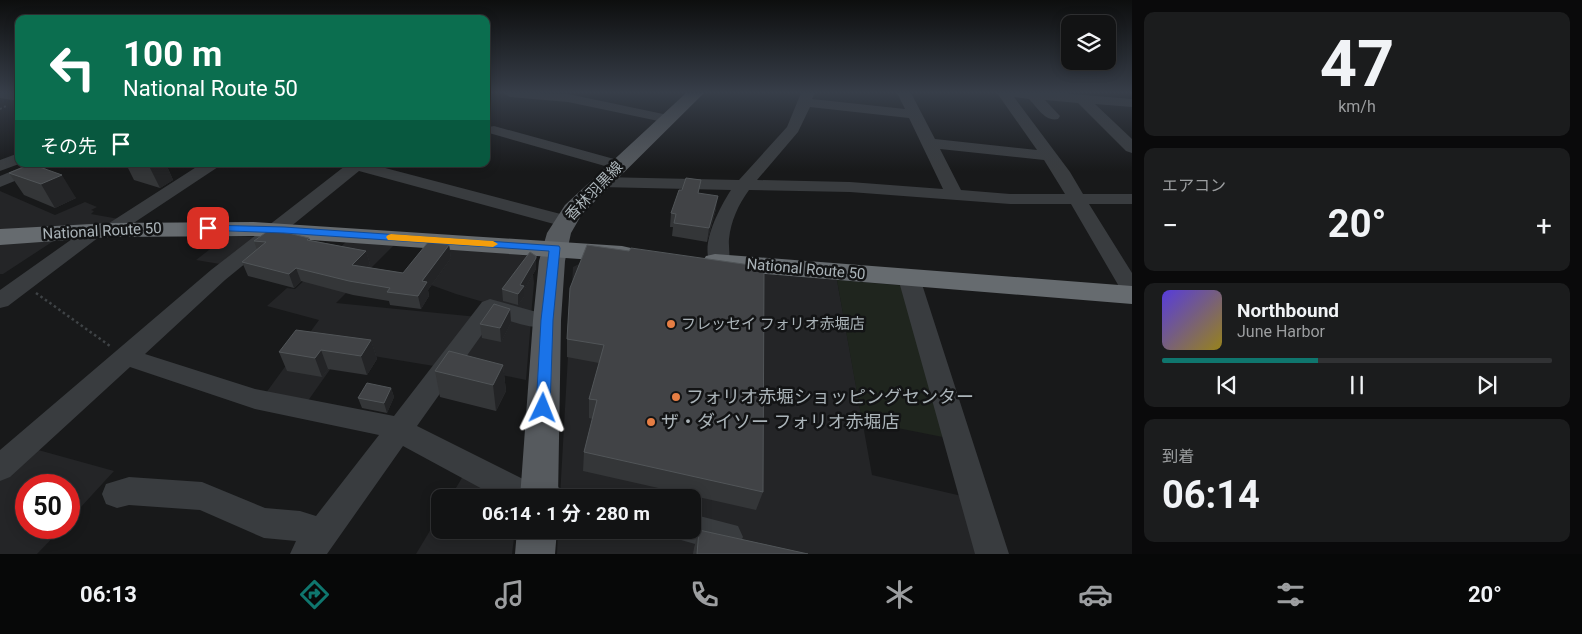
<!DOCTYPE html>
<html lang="ja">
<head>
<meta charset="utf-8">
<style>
  body { margin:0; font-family:Roboto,"Noto Sans JP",sans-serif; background:#1b1c1d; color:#f1f3f6; height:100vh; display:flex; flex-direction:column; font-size:19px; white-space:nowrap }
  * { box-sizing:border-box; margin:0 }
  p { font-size:16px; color:#9c9ea0 }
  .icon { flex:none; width:28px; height:28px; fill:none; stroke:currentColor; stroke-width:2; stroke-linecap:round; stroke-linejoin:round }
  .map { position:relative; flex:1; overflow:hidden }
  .details { display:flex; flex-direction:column; gap:12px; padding:12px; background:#0a0a0b; width:450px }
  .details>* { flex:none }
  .hud { position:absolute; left:15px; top:15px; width:475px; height:152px; border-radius:10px; box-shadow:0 2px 12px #0003,0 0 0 1px #313234; background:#0b6e4f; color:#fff; overflow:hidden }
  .buttons { position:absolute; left:1061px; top:15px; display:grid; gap:10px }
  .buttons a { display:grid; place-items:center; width:55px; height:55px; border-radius:10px; background:#121314; box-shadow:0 2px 12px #0003,0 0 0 1px #313234; font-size:25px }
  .speed { position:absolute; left:15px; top:474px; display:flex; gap:10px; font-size:25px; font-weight:700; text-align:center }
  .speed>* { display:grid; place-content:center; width:65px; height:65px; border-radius:50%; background:#121314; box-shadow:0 2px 12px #0003,0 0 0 1px #313234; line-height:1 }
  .speed .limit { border:8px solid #d22; background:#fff; color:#111 }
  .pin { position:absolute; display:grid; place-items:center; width:42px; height:42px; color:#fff; margin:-21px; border-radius:10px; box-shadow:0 2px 8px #0006 }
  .me { position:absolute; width:55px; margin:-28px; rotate:2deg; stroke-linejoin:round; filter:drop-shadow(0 0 4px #0008) }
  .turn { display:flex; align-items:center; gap:18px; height:105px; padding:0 25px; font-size:22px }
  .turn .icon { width:65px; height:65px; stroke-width:2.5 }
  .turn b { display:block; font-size:35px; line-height:42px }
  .then { display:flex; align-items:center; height:48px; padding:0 25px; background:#0003; gap:10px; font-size:19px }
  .big { font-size:38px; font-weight:700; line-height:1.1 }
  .details .card { flex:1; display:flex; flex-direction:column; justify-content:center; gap:8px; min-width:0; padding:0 18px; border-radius:10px; background:#1b1c1d }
  .details .dial { align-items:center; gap:0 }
  .dial b { font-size:65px; line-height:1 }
  .song { display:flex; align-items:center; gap:15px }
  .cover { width:60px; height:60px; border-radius:8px; background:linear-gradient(135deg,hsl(250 70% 55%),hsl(50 70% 35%)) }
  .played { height:5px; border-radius:2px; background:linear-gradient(90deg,#0f766e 40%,#313234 40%) }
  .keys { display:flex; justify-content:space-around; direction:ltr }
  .heat { display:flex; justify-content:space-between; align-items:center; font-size:28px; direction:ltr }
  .trip { position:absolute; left:431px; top:489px; width:270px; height:50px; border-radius:10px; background:#121314; box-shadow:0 2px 12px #0003,0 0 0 1px #313234; font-weight:700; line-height:50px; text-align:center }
  .tabs { display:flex; height:80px; justify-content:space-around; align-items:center; background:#070808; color:#9c9ea0 }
  .tabs .icon { width:35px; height:35px }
  .tabs .on { color:#0f766e }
  .tabs b { font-size:22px; color:#f1f3f6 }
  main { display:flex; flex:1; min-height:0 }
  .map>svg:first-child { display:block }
  .built { fill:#242527 }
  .green { fill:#1f251e }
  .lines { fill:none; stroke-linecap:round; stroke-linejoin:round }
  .path-far1 { stroke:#3f4346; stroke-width:2; stroke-dasharray:2 2.5; stroke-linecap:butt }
  .path { stroke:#3f4346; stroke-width:2.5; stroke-dasharray:2.5 3; stroke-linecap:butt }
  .minor { fill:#393c3f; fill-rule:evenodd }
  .major { fill:#565a5e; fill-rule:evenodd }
  .highway { fill:#666b6f; fill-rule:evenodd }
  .wall { fill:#343638 }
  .shaded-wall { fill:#232426 }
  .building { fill:#414346; stroke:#515558 }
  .route { fill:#1a73e8; stroke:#114b97 }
  .slow { fill:#f59e0b }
  .poi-dot { fill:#e67e44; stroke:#131415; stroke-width:2 }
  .labels { text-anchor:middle; stroke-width:5; stroke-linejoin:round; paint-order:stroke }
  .street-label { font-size:15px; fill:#abb4b9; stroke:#131415 }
  .poi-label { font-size:15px; fill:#abb4b9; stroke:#131415; text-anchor:start }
  .near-poi-label { font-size:18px; fill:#abb4b9; stroke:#131415; text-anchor:start }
</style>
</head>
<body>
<main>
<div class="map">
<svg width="1132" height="554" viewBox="0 0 1132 554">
  <rect width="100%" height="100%" fill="#18191a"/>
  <!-- built -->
  <path class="built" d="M0 191 55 215 85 202 97 207 91 210 94 211 91 214 119 219 108 226 0 232Z
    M227 236 259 237 226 265 196 260Z
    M55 240 3 274H0V243Z
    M347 241 395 244 336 303 478 317 440 367 343 351 305 405 263 397 319 320 267 306 287 288 295 289Z
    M435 247 531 256 534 283 531 316 456 294 409 277Z
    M587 260 837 280 872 475 966 497 983 554H557L558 530H692V498L560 497 573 267Z
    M492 309 531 320 526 380 450 364Z
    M31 448 114 471 69 520V485H26V528H62L37 554H0V476Z
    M466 471 511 498H450Z
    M440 514V530H515L512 554H416Z"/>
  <!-- green -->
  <path class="green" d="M837 280 907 286 953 439 862 421Z"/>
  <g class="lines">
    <!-- path-far1 -->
    <path class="path-far1" d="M0 109 6 106"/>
    <!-- path -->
    <path class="path" d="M36 293 110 346"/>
    <!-- minor -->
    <path class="minor" d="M0 93H19V101L0 98Z
      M503 93 568 94 668 115 673 116 675 119 673 122 668 123 568 102 510 97Z
      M801 93H815L812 99 905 109 897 93H911L935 139 1037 150 997 93H1061L1132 99V107L1095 104 1132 139V153L1126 151 1078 103 1045 100 1060 116 1058 119C1045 122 1037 107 1029 99L1014 97 1070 172 1083 194H1132V204H1089L1132 273V297L1124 295 1071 204H1010L850 192 749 190C738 205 731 221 729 239 728 248 732 258 726 266L719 268 712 266C698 247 720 207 731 190L601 187 595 186 592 182 595 178 601 177 739 180 787 127ZM810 107 909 118 943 189 850 182 757 180 798 132ZM940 149 1044 160 1065 194H1010L961 190Z
      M494 126 625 162 627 165 625 168 619 170 489 133 487 130 489 127Z
      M19 153V164L0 171V160Z
      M29 164H51L49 167 0 187V176Z
      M201 164H220L218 167 117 234 110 236 103 234 8 306 0 308V290L89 227 96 225 103 227Z
      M344 164H370L572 217 574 221 572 225 565 227 359 171 225 280 145 354 255 389 394 416 482 302 490 299 533 311 555 314 559 320 555 326C535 331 514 322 495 316L417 426 525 480 548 483 559 487 563 498H499L403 446 327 554H290L296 541 264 538 200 510 129 505 117 508 106 504 102 494 106 484 129 477 202 482 265 508 300 511 316 516 379 435 255 409 130 367 10 477 0 481V450L211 270 345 166Z
      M909 271 917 273 920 278 1009 554H975L898 278 901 273Z
      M692 514 738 526 743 537 738 548 727 553 681 540 676 530H692Z"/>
    <!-- major -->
    <path class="major" d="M686 93H704L582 214 571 233 565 261 561 320 558 498H520L533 320 539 261 547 233 565 205Z
      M517 530H557L555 554H515Z"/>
    <!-- highway -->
    <path class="highway" d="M254 222 622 246 631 248 635 254 631 260 622 262 254 236 110 237 0 245V229L110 223Z
      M715 254 1132 286V304L715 270 706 268 702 262 706 256Z"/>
  </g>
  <!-- wall -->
  <path class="wall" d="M31 164 76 198 55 208 24 195 9 173Z
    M126 164H166L173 180 160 188 134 180Z
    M699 193 716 209 707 242 672 236 673 227H670L671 213Z
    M309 238 310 240 366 251 370 264 367 267 403 273 449 245 451 258 428 290 429 296 421 309 390 305 389 301 353 295 301 281 294 288 248 276 242 262 257 250 254 241Z
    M536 256V269L524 290V297L518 305 503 301 502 289Z
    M570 288 763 492 756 510 583 471 584 452 593 419 589 418V399L599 363 567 357V339Z
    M510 309 511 323 501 342 482 338 480 324Z
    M371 340 377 359 367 375 328 369 322 377 287 371 279 352Z
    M503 365 506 391 496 411 440 397 435 371Z
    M391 388 394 397 387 413 362 408 358 398Z
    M699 530 808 554H693L694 548Z"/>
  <!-- shaded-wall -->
  <path class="shaded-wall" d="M152 164H166L173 180 160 188 149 166Z
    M62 175 76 198 55 208 41 184Z
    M718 196 716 209 707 242 709 228Z
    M449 245 451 258 428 290 429 296 421 309 418 296 422 281Z
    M366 251 370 264 355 279 352 265Z
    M536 256V269L524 290V297L518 305V294L520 285Z
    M296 268 301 281 294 288 289 274Z
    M510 309 511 323 501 342 500 328Z
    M371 340 377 359 367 375 361 356Z
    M321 350 328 369 322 377 315 358Z
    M503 365 506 391 496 411 493 385Z
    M391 388 394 397 387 413 384 403Z"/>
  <!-- building -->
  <path class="building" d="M31 164 62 175 41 184 9 173Z
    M143 164H152L149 166Z
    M686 178 701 180 698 193 718 196 709 228 674 223 676 214 671 213 679 190H682Z
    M268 231 288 233 309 238 307 240 366 251 352 265 403 273 429 241 449 245 422 281 427 282 418 296 387 292 390 288 349 281 296 268 289 274 242 262 266 242 254 241Z
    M587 245 629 251 631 248 764 267 763 492 584 452 597 400 589 399 604 345 567 339 570 288Z
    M530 252 536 256V258L520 285 524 286 518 294 502 289Z
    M494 304 510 309 500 328 480 324Z
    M296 330 371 340 361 356 321 350 315 358 279 352Z
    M449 351 503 365 493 385 435 371Z
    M367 383 391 388 384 403 358 398Z
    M699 530 808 554H697Z"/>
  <!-- sky -->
  <linearGradient id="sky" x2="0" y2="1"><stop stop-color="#0d0e0e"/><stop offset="0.54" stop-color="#373e49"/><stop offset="1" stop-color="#373e49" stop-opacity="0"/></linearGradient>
  <rect width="1132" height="171" fill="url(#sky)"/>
  <!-- route -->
  <path class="route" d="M208 225 284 227 559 246 560 248 553 320 550 408 548 412 543 414 538 412 536 408 541 320 549 251 284 233 205 230 203 228 205 226Z"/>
  <!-- slow -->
  <path class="slow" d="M391 234 493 241 498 244 493 247 388 240 386 237 388 235Z"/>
  <!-- markers -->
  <g class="poi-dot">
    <circle cx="671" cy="324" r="5"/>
    <circle cx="676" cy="397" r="5"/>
    <circle cx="651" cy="422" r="5"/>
  </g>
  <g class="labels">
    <!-- street labels -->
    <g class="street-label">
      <text transform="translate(594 191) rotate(-46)" y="5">香林羽黒線</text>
      <text transform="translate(102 231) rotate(-3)" y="5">National Route 50</text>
      <text transform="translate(806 269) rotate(5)" y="5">National Route 50</text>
    </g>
    <!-- poi labels -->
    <g class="poi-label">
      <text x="681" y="329">フレッセイ フォリオ赤堀店</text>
    </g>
    <!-- near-poi labels -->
    <g class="near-poi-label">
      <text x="686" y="403">フォリオ赤堀ショッピングセンター</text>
      <text x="661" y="428">ザ・ダイソー フォリオ赤堀店</text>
    </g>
  </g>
</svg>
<div class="buttons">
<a><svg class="icon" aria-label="layers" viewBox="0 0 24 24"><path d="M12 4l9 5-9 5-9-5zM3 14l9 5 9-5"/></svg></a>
</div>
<div class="speed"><div class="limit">50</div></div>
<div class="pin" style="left:208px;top:228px;background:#d93025"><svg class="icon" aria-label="arrive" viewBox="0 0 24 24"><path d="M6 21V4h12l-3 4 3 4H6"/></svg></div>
<svg class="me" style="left:543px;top:408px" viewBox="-20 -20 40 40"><path d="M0-17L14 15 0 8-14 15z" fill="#1a73e8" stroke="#fff" stroke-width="4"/></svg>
<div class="trip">06:14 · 1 分 · 280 m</div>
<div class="hud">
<div class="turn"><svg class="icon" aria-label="left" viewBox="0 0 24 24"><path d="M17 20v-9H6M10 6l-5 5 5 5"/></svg><div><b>100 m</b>National Route 50</div></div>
<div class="then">その先<svg class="icon" aria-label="arrive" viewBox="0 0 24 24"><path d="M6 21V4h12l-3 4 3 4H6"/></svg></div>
</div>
</div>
<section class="details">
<div class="card dial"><b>47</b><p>km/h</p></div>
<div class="card"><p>エアコン</p>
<div class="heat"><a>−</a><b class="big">20°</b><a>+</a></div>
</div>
<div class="card">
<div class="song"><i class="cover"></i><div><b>Northbound</b><p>June Harbor</p></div></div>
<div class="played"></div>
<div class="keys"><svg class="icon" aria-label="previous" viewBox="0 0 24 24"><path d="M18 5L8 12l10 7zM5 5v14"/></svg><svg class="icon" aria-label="pause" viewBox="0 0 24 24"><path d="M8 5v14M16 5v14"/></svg><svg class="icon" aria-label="next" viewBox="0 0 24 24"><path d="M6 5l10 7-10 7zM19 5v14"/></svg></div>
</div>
<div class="card"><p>到着</p><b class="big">06:14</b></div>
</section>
</main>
<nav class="tabs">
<b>06:13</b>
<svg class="icon on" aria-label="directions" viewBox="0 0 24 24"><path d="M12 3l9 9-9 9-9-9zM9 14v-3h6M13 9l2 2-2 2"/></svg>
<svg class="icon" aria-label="music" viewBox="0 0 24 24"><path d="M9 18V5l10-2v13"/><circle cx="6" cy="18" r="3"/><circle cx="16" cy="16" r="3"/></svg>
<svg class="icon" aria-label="phone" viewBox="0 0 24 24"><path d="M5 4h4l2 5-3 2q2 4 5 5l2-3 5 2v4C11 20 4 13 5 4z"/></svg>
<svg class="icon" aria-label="climate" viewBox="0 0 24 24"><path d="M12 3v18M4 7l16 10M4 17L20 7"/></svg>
<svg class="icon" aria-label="car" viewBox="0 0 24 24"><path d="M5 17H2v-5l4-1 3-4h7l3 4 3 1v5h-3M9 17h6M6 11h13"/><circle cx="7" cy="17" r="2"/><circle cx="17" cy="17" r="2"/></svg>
<svg class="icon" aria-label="filters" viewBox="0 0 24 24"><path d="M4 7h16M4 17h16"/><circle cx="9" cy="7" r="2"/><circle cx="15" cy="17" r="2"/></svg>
<b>20°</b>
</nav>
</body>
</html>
